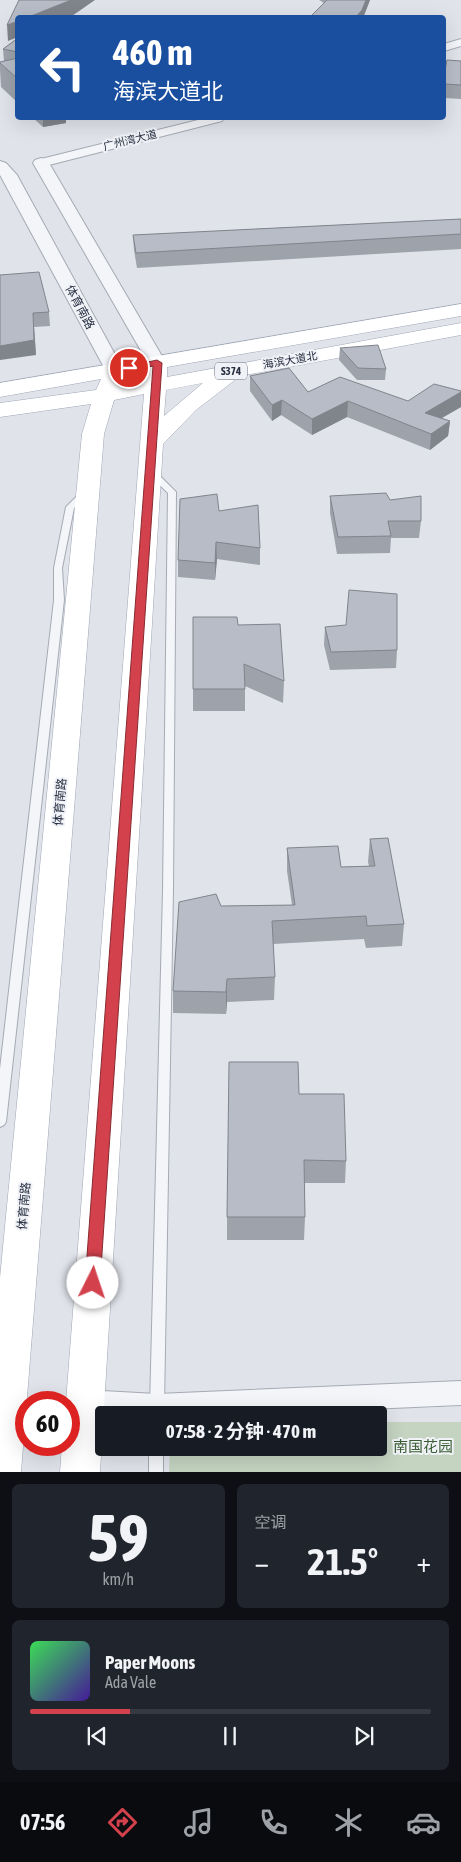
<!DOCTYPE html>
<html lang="zh">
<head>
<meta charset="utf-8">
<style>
  body { margin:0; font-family:"Asap Condensed","Noto Sans SC",sans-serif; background:#20242c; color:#f1f3f6; height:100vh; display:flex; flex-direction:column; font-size:19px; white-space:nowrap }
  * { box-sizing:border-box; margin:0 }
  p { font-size:16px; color:#9ea1a6 }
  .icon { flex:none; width:28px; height:28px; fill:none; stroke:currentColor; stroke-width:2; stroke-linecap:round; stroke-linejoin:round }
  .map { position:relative; height:1472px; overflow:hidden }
  .drawer { display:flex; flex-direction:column; gap:12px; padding:12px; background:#0d0f14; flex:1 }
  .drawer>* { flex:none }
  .banner { position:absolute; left:15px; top:15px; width:431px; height:105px; border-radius:5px; box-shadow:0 5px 20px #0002; background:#1a4fa0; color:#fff; overflow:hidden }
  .speed { position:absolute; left:15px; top:1391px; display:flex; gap:10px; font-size:25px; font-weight:700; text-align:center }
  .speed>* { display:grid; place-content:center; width:65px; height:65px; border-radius:50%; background:#171b24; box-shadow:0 5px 20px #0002; line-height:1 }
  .speed .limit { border:8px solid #d22; background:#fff; color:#111 }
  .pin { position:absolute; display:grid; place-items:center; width:42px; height:42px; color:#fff; margin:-21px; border:2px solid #fff; border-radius:50%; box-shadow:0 1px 5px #0007 }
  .me { position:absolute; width:55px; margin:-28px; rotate:4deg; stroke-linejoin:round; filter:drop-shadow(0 0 4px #0008) }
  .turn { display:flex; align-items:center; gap:18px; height:105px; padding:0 15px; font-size:22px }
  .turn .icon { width:65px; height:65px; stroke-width:2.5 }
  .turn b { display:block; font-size:35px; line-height:42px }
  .big { font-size:38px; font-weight:700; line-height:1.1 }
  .drawer .widget { flex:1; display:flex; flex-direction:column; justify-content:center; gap:8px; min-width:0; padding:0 18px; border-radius:8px; background:#20242c }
  .drawer .dial { align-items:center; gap:0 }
  .dial b { font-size:65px; line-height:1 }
  .song { display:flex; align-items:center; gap:15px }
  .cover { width:60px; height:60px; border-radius:8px; background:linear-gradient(135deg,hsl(130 70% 55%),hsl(260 70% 35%)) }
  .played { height:5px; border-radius:2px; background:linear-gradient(90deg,#d3414c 25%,#363941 25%) }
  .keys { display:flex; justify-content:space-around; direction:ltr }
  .heat { display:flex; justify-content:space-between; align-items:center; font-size:28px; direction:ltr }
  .drawer .tiles { flex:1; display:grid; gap:12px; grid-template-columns:1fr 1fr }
  .widget:last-child { grid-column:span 2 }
  .trip { position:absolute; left:95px; top:1406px; width:292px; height:50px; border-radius:5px; background:#171b24; box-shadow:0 5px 20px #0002; font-weight:700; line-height:50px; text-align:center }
  .dock { display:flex; height:80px; justify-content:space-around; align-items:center; background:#090b0e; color:#9ea1a6 }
  .dock .icon { width:35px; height:35px }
  .dock .on { color:#d3414c }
  .dock b { font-size:22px; color:#f1f3f6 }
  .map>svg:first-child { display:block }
  .green { fill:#c4d4c1 }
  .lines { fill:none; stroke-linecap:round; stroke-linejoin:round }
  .service-casing { stroke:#a5aab4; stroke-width:2 }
  .minor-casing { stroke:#a5aab4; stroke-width:2 }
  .tertiary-casing { stroke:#a5aab4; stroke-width:2 }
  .primary-casing { stroke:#9fa6b6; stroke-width:1 }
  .service { fill:#f3f5f8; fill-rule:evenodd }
  .minor { fill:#f3f5f8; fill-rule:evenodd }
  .tertiary { fill:#f3f5f8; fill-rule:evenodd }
  .primary { fill:#fff; fill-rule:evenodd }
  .wall { fill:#9da2ab }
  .shaded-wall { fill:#80848b }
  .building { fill:#b7bcc7; stroke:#80848b }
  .route { fill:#d3414c; stroke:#892a31 }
  .labels { text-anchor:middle; stroke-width:4; stroke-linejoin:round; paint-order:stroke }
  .far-street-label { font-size:11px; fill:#283042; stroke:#f0f2f7 }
  .shield { fill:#f0f2f7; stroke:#646a78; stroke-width:1 }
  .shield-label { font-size:11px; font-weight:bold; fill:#283042 }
  .street-label { font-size:12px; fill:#283042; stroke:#f0f2f7 }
  .near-park-label { font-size:15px; fill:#3a5e35; stroke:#f0f2f7 }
</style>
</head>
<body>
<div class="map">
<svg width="461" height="1472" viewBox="0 0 461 1472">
  <rect width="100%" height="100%" fill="#e0e3ea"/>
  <!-- green -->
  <path class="green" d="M379 1422H461V1472H169L170 1448H379Z"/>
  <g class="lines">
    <!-- service casing -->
    <g class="service-casing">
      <path id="service" d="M151 469 154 470 176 492 173 890 164 1407 162 1411 157 1413 152 1411 150 1407 163 890 168 493 148 474V470Z
        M85 490 89 493 74 508 62 568 64 600 6 1122 4 1125 0 1127V1069L54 600V568L66 507 82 491Z
        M149 1448H163V1472H149Z"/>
    </g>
    <!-- minor casing -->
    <g class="minor-casing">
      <path id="minor" d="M461 39V46L444 51V44Z
        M206 118H224L222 121 41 167 35 163 37 160Z
        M461 1381V1405C362 1409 264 1415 165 1415 137 1415 102 1420 75 1410L71 1402 75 1394 84 1390 157 1394Z"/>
    </g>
    <!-- tertiary casing -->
    <g class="tertiary-casing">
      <path id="tertiary" d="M41 158 47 160 49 163 166 363 164 367 157 369 150 367 148 363 33 163 35 160Z
        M0 161 6 163 17 175 124 371 122 375 115 377 108 375 106 371 0 175Z"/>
    </g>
    <!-- primary casing -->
    <g class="primary-casing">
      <path id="primary" d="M461 304V316L167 367V377L461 323V335L240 376 196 410 163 444 100 1472H60L62 1445H69V1402H66L144 394 114 400 104 434 21 1472H0V1278L82 434 91 404 0 417V403L96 390 101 379 0 397V383ZM146 371 145 381 119 386 124 375ZM203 383 164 416 166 390Z"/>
    </g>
    <!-- service -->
    <use href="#service" class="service"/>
    <!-- minor -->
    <use href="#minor" class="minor"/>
    <!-- tertiary -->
    <use href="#tertiary" class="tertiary"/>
    <!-- primary -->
    <use href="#primary" class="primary"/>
  </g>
  <!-- wall -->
  <path class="wall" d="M319 0H370L363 18 324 3Z
    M18 38V103L1 87 0 70V62L4 61 3 49Z
    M461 61V99L444 98V75Z
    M33 118H73L66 119V123L43 127Z
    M461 219V249L137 268 134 250 133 235Z
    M0 275 49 312 50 326 34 327 36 355Z
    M340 348 386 369 385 380H357L339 360Z
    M250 376 308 392 408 401 461 391V407L442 418 450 421 448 436 430 450 347 417 312 435 281 415 272 421 250 391Z
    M330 496 390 500 421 521 419 538H391L390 553 337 554 330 513Z
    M219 511 260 548V565L217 559 215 580 178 577V560Z
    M238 625 284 681 283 703 245 686V711H193V689Z
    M325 627 397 650 396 668 330 670 324 645Z
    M370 839 404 924 402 946 366 948 364 939 273 944 275 977 274 1000 227 1002 226 1014 173 1013V991L221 906 292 905 287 871V848L341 867 369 866 368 862Z
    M299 1094 346 1161 345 1183H304L305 1217 304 1240H227V1217Z"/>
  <!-- shaded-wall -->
  <path class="shaded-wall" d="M71 0H95L69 18H26Z
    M366 0H370L363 18H355Z
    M18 21V37L8 41 7 25Z
    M43 118H73L66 119V123L43 127Z
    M34 327 36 355 0 360V346Z
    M461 392V407L424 428 425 413Z
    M282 400 281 415 272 421V405Z
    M348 401 347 417 312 435V419Z
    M450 421 448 436 430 450 431 434Z
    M216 542 217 559 215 580V563Z
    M227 979V1002L226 1014V992Z"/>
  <!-- building -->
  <path class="building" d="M19 0H71L26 18H18V21L7 25Z
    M327 0H366L362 10 355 18H309Z
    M18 38V52L3 49Z
    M18 58V79L0 63V62Z
    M447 60 461 61V85L444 84V75Z
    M461 219V234L136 253 133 235Z
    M39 272 49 312 33 313 34 340 0 346V275Z
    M378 345 386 369 358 368 340 348Z
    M289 368 308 392 340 377 408 401 434 384 461 391V392L425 413 450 421 431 434 348 401 312 419 282 400 272 405 250 376Z
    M386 493 390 500 421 496V521H388L391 536 338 537 330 496Z
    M217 494 219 511 258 505 260 548 216 542 215 563 178 560 180 499Z
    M349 590 397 594V650L331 652 325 627 346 625Z
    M193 617H237L238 625 280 624 284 681 244 664 245 689H193Z
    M388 838 404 924 367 926 366 916 272 921 275 977 227 979 226 992 173 991 179 902 216 894 221 906 295 905 287 848 338 846 341 867 375 866 370 839Z
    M229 1062H298L299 1094H344L346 1161 304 1160 305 1217H227Z"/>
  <!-- route -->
  <path class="route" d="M157 360 162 363 100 1283 98 1288 93 1289 87 1288 85 1283 153 366 129 371 125 368 126 367Z"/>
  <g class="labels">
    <!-- far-street labels -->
    <g class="far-street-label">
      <text transform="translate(130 140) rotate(-14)" y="4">广州湾大道</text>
      <text transform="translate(290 360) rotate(-10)" y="4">海滨大道北</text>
    </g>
    <!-- shield labels -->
    <rect class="shield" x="215" y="362.5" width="32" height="17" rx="4"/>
    <g class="shield-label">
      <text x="231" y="375">S374</text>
    </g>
    <!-- street labels -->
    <g class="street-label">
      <text transform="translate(80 307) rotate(62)" y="4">体育南路</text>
      <text transform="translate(60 802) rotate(-85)" y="4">体育南路</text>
      <text transform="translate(24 1206) rotate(-85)" y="4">体育南路</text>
    </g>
    <!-- near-park labels -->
    <g class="near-park-label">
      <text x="423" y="1452">南国花园</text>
    </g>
  </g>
</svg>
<div class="speed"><div class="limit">60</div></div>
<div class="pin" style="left:129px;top:368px;background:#d93025"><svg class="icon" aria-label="arrive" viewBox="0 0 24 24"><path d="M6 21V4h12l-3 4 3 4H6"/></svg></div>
<svg class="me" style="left:93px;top:1283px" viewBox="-20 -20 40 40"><circle r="19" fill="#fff"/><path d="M0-13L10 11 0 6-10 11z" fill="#d3414c"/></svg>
<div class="trip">07:58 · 2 分钟 · 470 m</div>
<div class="banner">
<div class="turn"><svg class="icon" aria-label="left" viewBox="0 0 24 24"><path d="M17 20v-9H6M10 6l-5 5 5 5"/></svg><div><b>460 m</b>海滨大道北</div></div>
</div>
</div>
<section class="drawer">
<div class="tiles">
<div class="widget dial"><b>59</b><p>km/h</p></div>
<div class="widget"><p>空调</p>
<div class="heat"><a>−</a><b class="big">21.5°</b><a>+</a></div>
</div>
<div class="widget">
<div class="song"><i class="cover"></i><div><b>Paper Moons</b><p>Ada Vale</p></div></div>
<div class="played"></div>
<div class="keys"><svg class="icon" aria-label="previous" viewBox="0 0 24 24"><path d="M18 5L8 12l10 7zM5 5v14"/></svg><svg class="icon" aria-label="pause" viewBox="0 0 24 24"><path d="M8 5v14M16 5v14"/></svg><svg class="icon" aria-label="next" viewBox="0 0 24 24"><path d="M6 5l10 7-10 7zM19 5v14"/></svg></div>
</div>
</div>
</section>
<nav class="dock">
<b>07:56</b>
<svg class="icon on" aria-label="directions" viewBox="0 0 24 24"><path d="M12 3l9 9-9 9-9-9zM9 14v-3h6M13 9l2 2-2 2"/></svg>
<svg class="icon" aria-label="music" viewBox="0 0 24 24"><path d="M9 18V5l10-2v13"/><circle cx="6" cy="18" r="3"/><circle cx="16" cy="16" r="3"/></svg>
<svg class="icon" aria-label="phone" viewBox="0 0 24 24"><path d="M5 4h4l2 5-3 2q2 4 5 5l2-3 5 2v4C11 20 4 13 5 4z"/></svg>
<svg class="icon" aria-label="climate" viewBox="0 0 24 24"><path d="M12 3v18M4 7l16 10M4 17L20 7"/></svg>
<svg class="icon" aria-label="car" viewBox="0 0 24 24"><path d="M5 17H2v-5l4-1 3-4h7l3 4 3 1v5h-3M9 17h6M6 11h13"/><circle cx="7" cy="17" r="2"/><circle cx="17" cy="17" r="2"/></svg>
</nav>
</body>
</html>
